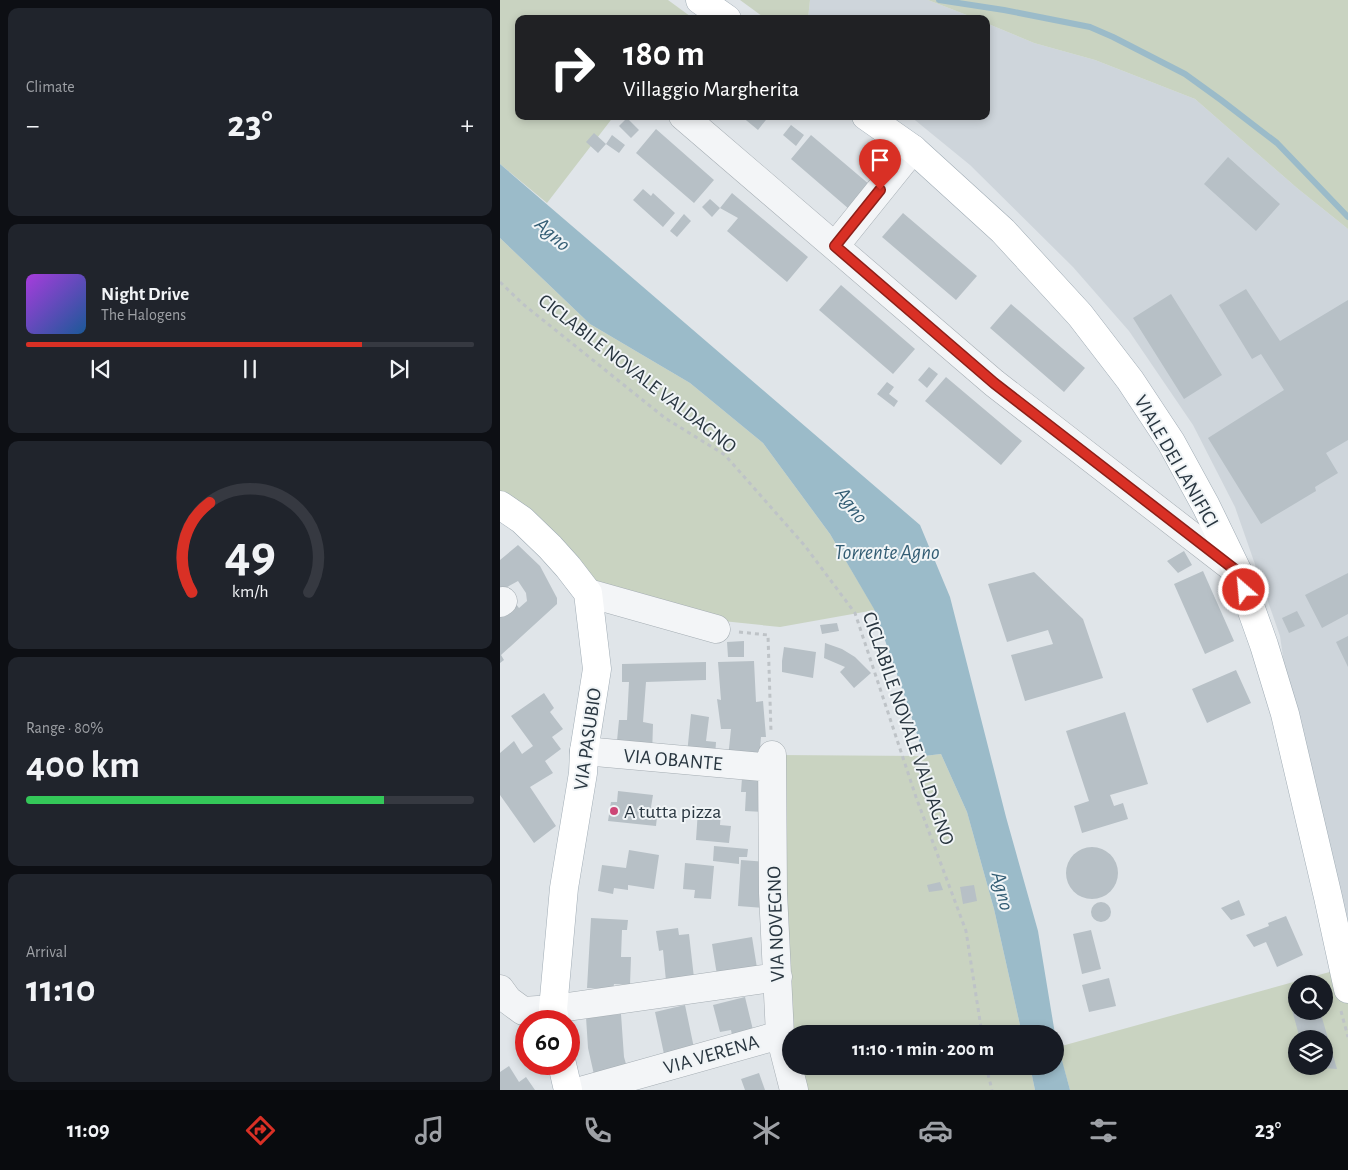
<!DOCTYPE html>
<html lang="en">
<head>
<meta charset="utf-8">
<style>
  body { margin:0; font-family:"Alegreya Sans",sans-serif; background:#20242c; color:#f1f3f6; height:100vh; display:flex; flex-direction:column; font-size:19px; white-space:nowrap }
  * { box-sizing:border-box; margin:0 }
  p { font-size:16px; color:#9ea1a6 }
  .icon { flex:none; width:28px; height:28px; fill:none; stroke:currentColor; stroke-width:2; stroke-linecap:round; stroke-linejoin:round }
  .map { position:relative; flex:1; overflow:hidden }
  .panel { display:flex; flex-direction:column; gap:8px; padding:8px; background:#0d0f14; width:500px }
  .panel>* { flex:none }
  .hud { position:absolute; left:15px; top:15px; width:475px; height:105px; border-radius:10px; box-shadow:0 2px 8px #0003; background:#202124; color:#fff; overflow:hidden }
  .tools { position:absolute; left:788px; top:975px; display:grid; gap:10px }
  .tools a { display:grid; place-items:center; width:45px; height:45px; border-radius:50%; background:#171b24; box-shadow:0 2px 8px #0003; font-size:25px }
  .speed { position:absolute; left:15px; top:1010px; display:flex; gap:10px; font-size:25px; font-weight:700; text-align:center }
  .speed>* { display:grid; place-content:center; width:65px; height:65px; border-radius:50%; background:#171b24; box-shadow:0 2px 8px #0003; line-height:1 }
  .speed .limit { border:8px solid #d22; background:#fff; color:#111 }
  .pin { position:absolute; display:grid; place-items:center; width:42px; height:42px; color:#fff; margin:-51px -21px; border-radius:50% 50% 50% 0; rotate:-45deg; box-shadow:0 0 5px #0007 }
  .pin .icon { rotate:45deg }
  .me { position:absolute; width:55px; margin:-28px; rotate:333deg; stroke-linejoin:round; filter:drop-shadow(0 0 4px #0008) }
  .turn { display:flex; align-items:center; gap:18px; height:105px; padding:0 25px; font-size:22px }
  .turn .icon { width:65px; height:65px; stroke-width:2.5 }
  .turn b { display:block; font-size:35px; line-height:42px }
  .big { font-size:38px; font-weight:700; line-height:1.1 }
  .panel .tile { flex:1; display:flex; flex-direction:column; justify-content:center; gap:8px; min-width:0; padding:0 18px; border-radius:10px; background:#20242c }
  .panel .dial { align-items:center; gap:0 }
  .dial svg { height:130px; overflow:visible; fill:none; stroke:#363941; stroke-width:7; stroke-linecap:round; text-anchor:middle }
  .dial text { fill:#f1f3f6; stroke:none }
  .song { display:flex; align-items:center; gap:15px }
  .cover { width:60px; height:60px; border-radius:8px; background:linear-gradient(135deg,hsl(280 70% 55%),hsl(210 70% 35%)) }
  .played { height:5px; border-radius:2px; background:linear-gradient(90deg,#d93025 75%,#363941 75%) }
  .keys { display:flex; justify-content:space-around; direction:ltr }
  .heat { display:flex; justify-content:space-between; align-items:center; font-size:28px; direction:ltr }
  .charge { height:8px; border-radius:4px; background:linear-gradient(90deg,#34c759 80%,#363941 0) }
  .trip { position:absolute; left:282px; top:1025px; width:282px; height:50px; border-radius:25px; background:#171b24; box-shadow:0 2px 8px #0003; font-weight:700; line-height:50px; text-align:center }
  .tabs { display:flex; height:80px; justify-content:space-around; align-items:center; background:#090b0e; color:#9ea1a6 }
  .tabs .icon { width:35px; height:35px }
  .tabs .on { color:#d93025 }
  .tabs b { font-size:22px; color:#f1f3f6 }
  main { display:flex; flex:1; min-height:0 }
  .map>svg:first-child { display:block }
  .built { fill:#ced5db }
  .green { fill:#c9d3c1; fill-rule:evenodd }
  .water { fill:#9bbbc9 }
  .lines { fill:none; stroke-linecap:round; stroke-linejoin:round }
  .stream { stroke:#9bbbc9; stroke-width:6 }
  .building { fill:#b7c0c6 }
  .minor-casing { stroke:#a5adb3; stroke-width:29 }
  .major-casing { stroke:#a0acb5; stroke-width:29 }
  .path { stroke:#bec3c7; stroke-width:3; stroke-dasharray:4 4; stroke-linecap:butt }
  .minor { stroke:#f3f5f7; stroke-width:28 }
  .major { stroke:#fff; stroke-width:28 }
  .route-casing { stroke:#8d1f18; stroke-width:12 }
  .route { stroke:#d93025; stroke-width:9 }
  .poi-dot { fill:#cd4676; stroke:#f0f4f6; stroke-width:2 }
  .labels { text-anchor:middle; stroke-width:4; stroke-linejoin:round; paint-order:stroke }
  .street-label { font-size:20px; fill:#293640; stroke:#f0f4f6 }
  .poi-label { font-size:20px; fill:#293640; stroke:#f0f4f6; text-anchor:start }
  .water-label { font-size:21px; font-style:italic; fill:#335d74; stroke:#f0f4f6 }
</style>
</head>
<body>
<main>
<section class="panel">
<div class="tile"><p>Climate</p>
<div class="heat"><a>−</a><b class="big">23°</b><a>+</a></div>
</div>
<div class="tile">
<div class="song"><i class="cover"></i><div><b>Night Drive</b><p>The Halogens</p></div></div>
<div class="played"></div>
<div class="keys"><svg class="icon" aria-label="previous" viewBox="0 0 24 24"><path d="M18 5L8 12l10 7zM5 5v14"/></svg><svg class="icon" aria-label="pause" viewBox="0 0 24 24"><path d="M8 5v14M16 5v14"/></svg><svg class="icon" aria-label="next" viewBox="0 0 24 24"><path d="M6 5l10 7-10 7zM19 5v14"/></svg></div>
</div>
<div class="tile dial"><svg viewBox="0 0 100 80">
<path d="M14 69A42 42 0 1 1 86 69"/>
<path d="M14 69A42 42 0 0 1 25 14" stroke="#d93025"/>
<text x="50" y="56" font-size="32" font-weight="700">49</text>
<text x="50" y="72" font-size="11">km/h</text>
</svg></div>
<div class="tile"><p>Range · 80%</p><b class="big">400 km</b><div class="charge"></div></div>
<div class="tile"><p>Arrival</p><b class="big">11:10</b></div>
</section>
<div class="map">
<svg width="848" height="1090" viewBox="0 0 848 1090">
  <rect width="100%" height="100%" fill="#e0e5e9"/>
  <!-- built -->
  <path class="built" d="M310 0H428L477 19H308Z
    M486 23 534 43 595 60 695 99 797 188 848 229V967L795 741 780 636 735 507 693 425 629 331 573 267 470 165 410 116H486Z"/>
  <!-- green -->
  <path class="green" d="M0 0H168L194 19H19V116H114L47 203 0 164Z
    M240 0H310L308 19H266Z
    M428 0H848V229L797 188 695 99 595 60 534 43 486 23V19H477Z
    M0 238 90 324 190 383 263 443 330 534 375 610 280 627 86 607 0 508Z
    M441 754 467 812 494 909 522 1034H291V1066H530L535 1090H288L277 755 424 756Z
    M844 968 848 985V1090H570L558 1047ZM796 984H824V1011H796ZM796 1039H824V1066H796Z"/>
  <!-- water -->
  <path class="water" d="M0 164 420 525 450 597 506 817 538 931 555 1034H522L494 909 467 812 441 754 424 756 406 700 374 609 330 534 263 443 190 383 90 324 0 238Z
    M556 1038 570 1090H535L530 1066H556Z"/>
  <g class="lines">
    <!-- stream -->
    <path class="stream" d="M439 0 504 10 590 27 613 37 685 74 721 100 777 143 848 217"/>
  </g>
  <!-- building -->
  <path class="building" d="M241 116H269L258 130Z
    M127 118 139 130 131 138 119 126Z
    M291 125 304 135 296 146 283 135Z
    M156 129 214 180 194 203 136 153Z
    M94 133 106 144 98 153 86 142Z
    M112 135 125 145 119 153 106 144Z
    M311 135 370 185 349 209 291 159Z
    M728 157 780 204 756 231 704 184Z
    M143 189 151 196 153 193 175 213 163 227 133 200Z
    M232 193 308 257 287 282 227 231 238 218 220 208 212 217 202 207 210 199 220 208Z
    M403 213 477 276 456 300 382 237Z
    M184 214 191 221 177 237 170 231Z
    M341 285 415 349 393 374 319 310Z
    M746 289 780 341 848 300V440L826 453 838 473 815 487 816 491 761 524 708 438 784 390 761 354 752 359 719 305Z
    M671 294 722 375 684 399 633 318Z
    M511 304 585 368 564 392 490 328Z
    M429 367 438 374 427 388 418 380Z
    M446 377 522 441 501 465 425 401Z
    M387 382 394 387 389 394 398 401 394 407 377 394Z
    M18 545 40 566 57 598V604L1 655 4 660 0 663V610L12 599 19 608 27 601 26 593 18 581 0 591V560Z
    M684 551 692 565 678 573 667 561Z
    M703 571 734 641 705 654 674 584Z
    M534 572 583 619 603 678 525 701 511 655 553 644 548 630 507 642 488 584Z
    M848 573V614L822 628 805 595Z
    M797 611 805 626 789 633 782 618Z
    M337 623 339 631 322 634 320 625Z
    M848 636V667L836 642Z
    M244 641V657H228L227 642Z
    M325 643 342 649 355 657 371 673 354 688 340 672 345 667 324 658Z
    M284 647 316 652 313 678 282 672V661Z
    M254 661 256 702 263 701 266 737H261L259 761 228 758 231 729H221L217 699 221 700 218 662Z
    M206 662V680L146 682 143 722 153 724 152 755 116 751 119 720H127L129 682H122V664Z
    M736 670 751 703 707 723 692 689Z
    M44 693 54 708 50 712 63 729 52 737 61 749 45 761 53 773 30 787 56 826 34 843 0 795V753L14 741 22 754 33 746 11 716Z
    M625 712 648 784 610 795 614 806 623 803 628 819 582 833 574 806 589 801 566 731Z
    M191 714 209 717 206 741 216 742 215 757 187 754Z
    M242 778 266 780 264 812 245 811 246 792H241Z
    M118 791 153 795 151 807 158 808 156 826 108 821 111 802H117Z
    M198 810 221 811 220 825 231 826 229 843 196 840Z
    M214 846 248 849 247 857H239V864L213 861Z
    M566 873a26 26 0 1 1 52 0a26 26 0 1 1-52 0Z
    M129 850 159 855 154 889 128 885V890L114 888 113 894 98 891 102 865 126 868Z
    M241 860 267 862 264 908 238 906Z
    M185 863 214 866 211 899 194 898 195 890 183 889Z
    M440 882 443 890 429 892 427 885Z
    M474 885 477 901 463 904 460 887Z
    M739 900 745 915 731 920 721 908Z
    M591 912a10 10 0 1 1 20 0a10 10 0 1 1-20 0Z
    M786 916 803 955 777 967 766 942 754 947 746 935 769 926 768 923Z
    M91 918 128 920 127 930H122L121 957H131L130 985 114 984 113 989 87 988Z
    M178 928 179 935 189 934 194 978 166 981 163 950 159 951 156 931Z
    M591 930 601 969 582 974 573 934Z
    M252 937 257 968 217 975 212 944Z
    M609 978 616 1006 589 1012 582 985Z
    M796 993V1011H820L837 1069 824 1068V1039H800L788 995Z
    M245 997 253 1030 232 1035 231 1030 220 1032 213 1005Z
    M185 1005 194 1048 164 1054 155 1012Z
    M121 1014 124 1057 128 1071 95 1079 88 1048 86 1017Z
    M9 1066 19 1082 26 1077 35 1090H0V1072Z
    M259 1073 265 1090H245L241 1079Z"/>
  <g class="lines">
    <!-- minor casing -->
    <g class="minor-casing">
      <path id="minor" d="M183 116 494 383 738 572
        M335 246 413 149
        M88 593 216 629
        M0 603 3 601
        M84 751 262 767
        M272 755 273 893 280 1035 294 1090
        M0 989 8 1000 23 1011 53 1009 278 977
        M84 1090 280 1035"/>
    </g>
    <!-- major casing -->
    <g class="major-casing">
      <path id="major" d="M200 0 227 19
        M366 116 413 149 503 231 580 315 630 380 671 442 706 506 738 572 764 645 785 714 828 897 848 989
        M0 505 22 520 50 547 68 567 88 593 97 669 84 751 83 773 64 888 53 1009 55 1021
        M62 1064 68 1090"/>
    </g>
    <!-- path -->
    <path class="path" d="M0 282 23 304 165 418 225 455 305 546 355 613 416 797 466 931 482 1034
      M239 632 268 635 271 732
      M841 1011 848 1037
      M486 1066 492 1090"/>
    <!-- minor -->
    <use href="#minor" class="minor"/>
    <!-- major -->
    <use href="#major" class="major"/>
  </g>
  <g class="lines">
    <!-- route casing -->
    <g class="route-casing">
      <path id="route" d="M380 190 335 246 494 383 738 572 744 590"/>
    </g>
    <!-- route -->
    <use href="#route" class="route"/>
  </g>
  <!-- markers -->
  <circle class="poi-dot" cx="114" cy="811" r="5"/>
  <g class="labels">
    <!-- street labels -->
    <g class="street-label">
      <text transform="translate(138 373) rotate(38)" y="7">CICLABILE NOVALE VALDAGNO</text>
      <text transform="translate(677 461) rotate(60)" y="7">VIALE DEI LANIFICI</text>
      <text transform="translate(409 728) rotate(71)" y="7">CICLABILE NOVALE VALDAGNO</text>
      <text transform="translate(87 739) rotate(-82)" y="7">VIA PASUBIO</text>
      <text transform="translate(173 759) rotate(5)" y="7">VIA OBANTE</text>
      <text transform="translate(275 924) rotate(-92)" y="7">VIA NOVEGNO</text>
      <text transform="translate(211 1054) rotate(-16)" y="7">VIA VERENA</text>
    </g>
    <!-- poi labels -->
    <g class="poi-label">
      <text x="124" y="818">A tutta pizza</text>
    </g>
    <!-- water labels -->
    <g class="water-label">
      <text transform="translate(53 234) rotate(42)" y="7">Agno</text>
      <text transform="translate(352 505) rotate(53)" y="7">Agno</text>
      <text x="387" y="559">Torrente Agno</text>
      <text transform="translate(503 891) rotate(76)" y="7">Agno</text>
    </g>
  </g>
</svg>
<div class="tools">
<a><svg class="icon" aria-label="search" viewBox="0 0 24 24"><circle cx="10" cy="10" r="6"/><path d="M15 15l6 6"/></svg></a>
<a><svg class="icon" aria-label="layers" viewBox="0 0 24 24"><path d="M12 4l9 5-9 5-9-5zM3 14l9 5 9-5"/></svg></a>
</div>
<div class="speed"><div class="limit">60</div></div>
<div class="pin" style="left:380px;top:190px;background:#d93025"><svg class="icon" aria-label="arrive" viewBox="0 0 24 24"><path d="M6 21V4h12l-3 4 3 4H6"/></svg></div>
<svg class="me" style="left:744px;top:590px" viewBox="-20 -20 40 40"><circle r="17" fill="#d93025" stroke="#fff" stroke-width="3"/><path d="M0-11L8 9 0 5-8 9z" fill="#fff"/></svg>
<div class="trip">11:10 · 1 min · 200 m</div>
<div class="hud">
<div class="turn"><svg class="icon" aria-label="right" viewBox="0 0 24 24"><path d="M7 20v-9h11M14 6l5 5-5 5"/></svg><div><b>180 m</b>Villaggio Margherita</div></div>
</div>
</div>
</main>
<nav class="tabs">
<b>11:09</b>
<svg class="icon on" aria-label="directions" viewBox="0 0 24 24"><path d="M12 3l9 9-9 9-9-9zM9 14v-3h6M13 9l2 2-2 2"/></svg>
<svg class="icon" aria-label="music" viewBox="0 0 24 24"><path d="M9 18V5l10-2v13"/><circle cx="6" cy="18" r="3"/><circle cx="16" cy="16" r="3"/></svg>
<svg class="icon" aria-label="phone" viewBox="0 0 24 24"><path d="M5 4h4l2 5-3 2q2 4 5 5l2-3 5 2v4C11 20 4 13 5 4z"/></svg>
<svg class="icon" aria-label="climate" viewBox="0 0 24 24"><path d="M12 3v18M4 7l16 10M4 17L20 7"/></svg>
<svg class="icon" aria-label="car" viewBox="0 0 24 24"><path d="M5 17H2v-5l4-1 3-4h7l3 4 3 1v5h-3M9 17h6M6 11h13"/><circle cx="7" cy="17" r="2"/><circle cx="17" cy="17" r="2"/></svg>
<svg class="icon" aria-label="filters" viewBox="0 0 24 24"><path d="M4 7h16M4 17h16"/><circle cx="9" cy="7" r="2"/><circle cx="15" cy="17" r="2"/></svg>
<b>23°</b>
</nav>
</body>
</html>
